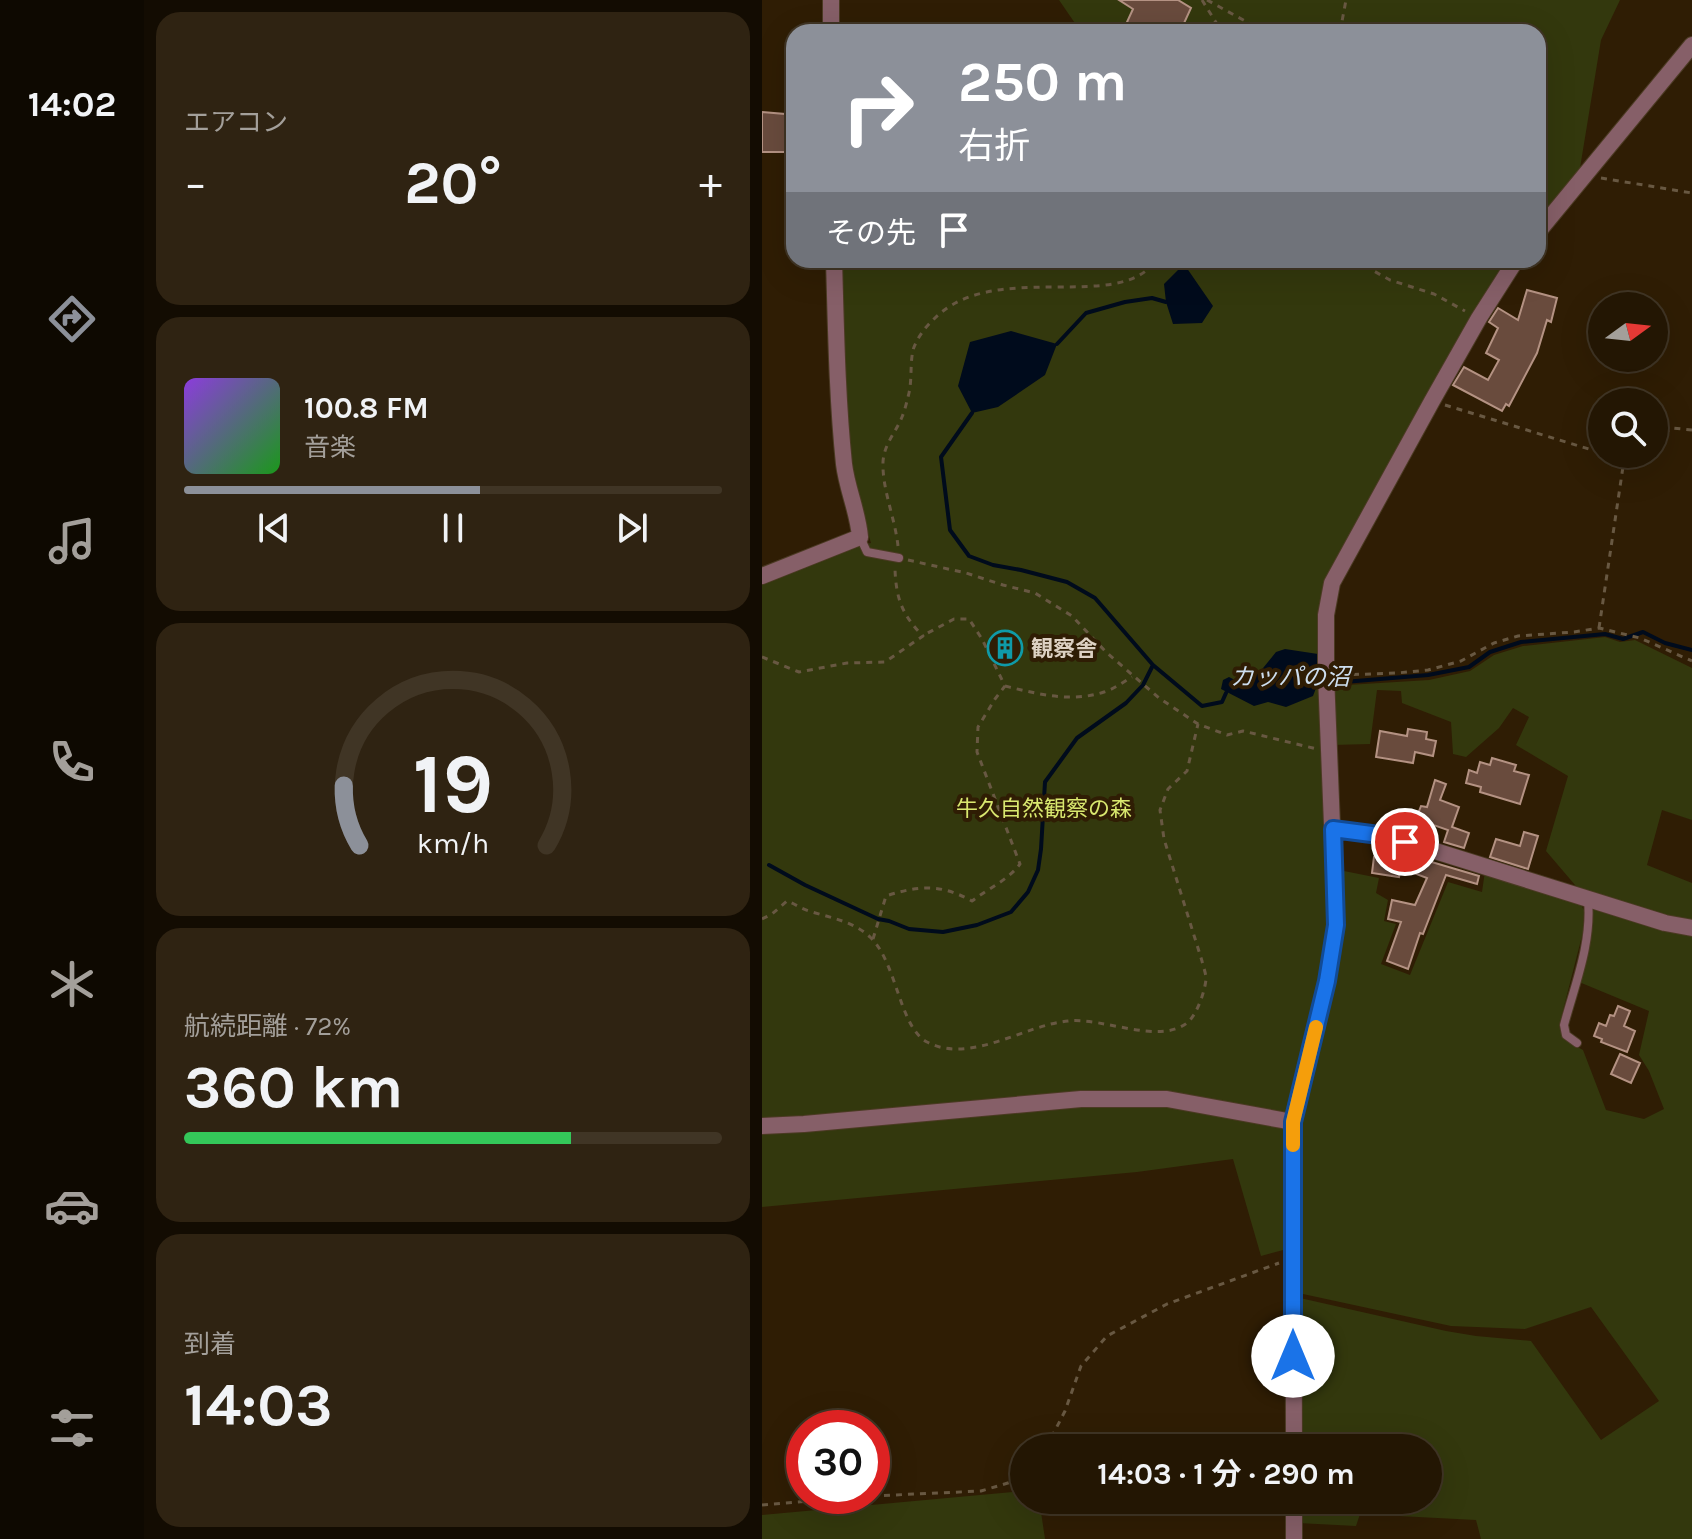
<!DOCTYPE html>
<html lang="ja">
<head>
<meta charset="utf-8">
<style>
  body { margin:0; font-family:Karla,"Noto Sans JP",sans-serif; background:#2f2312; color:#f1f3f6; height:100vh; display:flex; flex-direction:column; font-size:30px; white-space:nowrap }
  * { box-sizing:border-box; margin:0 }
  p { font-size:26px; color:#a39f9a }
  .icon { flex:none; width:44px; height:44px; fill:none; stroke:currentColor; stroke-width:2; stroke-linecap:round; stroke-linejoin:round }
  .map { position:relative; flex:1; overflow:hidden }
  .details { display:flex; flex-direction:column; gap:12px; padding:12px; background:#130c02; width:618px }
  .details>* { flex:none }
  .banner { position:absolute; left:24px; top:24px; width:760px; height:244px; border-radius:24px; box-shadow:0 8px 32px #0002,0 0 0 2px #403525; background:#8c9099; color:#fff; overflow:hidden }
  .needle { width:52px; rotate:75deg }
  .controls { position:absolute; left:826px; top:292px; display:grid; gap:16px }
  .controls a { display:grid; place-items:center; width:80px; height:80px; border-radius:50%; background:#231603; box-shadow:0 8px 32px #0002,0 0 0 2px #403525; font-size:40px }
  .speed { position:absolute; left:24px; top:1410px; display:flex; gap:16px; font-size:40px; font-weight:700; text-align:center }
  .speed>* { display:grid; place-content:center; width:104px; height:104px; border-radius:50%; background:#231603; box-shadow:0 8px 32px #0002,0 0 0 2px #403525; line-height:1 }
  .speed .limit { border:12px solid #d22; background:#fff; color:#111 }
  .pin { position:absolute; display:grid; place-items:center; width:68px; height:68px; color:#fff; margin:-34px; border:4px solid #fff; border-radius:50%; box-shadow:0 2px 8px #0007 }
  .me { position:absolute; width:88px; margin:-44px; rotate:0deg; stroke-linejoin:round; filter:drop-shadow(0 0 6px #0008) }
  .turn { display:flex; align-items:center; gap:28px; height:168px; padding:0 40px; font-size:36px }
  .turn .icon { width:104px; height:104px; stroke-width:2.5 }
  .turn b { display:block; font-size:56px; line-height:68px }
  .then { display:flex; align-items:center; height:76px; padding:0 40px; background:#0003; gap:16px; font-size:30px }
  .big { font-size:60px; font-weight:700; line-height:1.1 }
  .details .widget { flex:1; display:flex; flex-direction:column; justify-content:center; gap:12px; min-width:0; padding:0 28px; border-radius:24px; background:#2f2312 }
  .details .dial { align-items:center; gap:0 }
  .dial svg { height:208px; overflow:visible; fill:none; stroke:#403525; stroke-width:7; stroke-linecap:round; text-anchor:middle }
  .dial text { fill:#f1f3f6; stroke:none }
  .song { display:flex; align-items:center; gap:24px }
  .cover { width:96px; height:96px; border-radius:12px; background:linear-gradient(135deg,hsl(270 70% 55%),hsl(120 70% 35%)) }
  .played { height:8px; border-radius:4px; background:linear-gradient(90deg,#8c9099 55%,#403525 55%) }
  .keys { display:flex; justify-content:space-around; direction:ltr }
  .heat { display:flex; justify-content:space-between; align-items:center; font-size:44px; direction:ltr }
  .charge { height:12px; border-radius:6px; background:linear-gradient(90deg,#34c759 72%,#403525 0) }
  .trip { position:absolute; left:248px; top:1434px; width:432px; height:80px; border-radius:40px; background:#231603; box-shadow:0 8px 32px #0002,0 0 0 2px #403525; font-weight:700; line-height:80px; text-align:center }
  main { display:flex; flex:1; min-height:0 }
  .tabs { display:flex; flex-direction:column; width:144px; justify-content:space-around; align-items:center; background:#0e0901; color:#a39f9a }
  .tabs .icon { width:56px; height:56px }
  .tabs .selected { color:#8c9099 }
  .tabs b { font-size:36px; color:#f1f3f6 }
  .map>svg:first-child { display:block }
  .green { fill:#33380d }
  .water { fill:#000b1c }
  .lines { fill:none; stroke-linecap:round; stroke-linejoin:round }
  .stream { stroke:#000b1c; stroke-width:4 }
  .building { fill:#694b3d; stroke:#b49283; stroke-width:2 }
  .service-casing { stroke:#4b3a23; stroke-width:10 }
  .minor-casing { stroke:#4b3a23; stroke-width:18 }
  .path { stroke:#685842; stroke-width:3; stroke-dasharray:6 6; stroke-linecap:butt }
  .service { stroke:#865f68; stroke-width:8 }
  .minor { stroke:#865f68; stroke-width:16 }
  .route-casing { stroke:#114b97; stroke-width:20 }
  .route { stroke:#1a73e8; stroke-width:14 }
  .slow { stroke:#f59e0b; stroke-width:14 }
  .labels { text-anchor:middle; stroke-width:8; stroke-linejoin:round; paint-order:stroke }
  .poi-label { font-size:22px; font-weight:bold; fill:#ddd1c3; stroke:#2f1d04; text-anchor:start }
  .park-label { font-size:22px; fill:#d9e86f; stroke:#2f1d04 }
  .water-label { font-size:24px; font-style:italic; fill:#cddeef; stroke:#2f1d04 }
</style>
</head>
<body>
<main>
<nav class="tabs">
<b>14:02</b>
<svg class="icon selected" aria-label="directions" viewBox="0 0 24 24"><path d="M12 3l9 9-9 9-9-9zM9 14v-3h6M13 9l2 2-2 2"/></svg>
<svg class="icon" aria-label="music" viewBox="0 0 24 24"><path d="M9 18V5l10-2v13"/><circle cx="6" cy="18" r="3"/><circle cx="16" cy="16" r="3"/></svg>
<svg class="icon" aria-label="phone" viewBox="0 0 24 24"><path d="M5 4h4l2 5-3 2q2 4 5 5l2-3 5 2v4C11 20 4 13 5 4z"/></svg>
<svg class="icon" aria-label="climate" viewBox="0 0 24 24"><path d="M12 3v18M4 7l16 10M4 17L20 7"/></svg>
<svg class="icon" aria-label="car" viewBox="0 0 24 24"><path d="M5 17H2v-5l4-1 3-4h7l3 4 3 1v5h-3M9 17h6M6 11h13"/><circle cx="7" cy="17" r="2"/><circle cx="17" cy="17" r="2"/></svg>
<svg class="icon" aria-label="filters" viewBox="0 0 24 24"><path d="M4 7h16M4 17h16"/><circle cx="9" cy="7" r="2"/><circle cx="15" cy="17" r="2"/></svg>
</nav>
<section class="details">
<div class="widget"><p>エアコン</p>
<div class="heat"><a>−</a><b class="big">20°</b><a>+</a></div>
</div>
<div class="widget">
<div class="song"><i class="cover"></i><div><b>100.8 FM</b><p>音楽</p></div></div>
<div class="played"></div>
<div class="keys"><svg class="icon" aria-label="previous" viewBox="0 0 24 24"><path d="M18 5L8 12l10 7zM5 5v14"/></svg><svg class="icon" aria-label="pause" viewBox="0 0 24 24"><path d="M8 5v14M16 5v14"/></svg><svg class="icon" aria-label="next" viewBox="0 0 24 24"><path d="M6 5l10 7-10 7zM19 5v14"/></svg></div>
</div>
<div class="widget dial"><svg viewBox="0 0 100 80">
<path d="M14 69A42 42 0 1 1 86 69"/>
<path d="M14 69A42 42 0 0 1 8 46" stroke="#8c9099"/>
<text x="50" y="56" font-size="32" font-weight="700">19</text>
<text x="50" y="72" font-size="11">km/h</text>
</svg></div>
<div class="widget"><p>航続距離 · 72%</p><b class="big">360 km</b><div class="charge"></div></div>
<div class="widget"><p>到着</p><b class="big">14:03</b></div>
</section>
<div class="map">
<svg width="930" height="1539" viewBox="0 0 930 1539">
  <rect width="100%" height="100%" fill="#2f1d04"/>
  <!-- green -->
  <path class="green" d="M297 0H858L839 40 818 168 776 220V32H319Z
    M78 260H745L565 578 566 920 560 977 528 1110 520 1114 412 1094 0 1121V581L79 549 109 543 95 498 86 439Z
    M843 637 858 642 873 640 930 668V820L900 810 885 865 930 883V924L819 892 784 851 806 776 754 745 767 717 751 708 737 728 704 757 691 754 689 722 640 703 639 691 615 690 608 744 570 745 569 686 667 680 708 671 732 655 761 646Z
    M577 870 617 878 614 893 626 900 622 921 634 924 619 964 648 975 686 882 720 892 723 871 816 900 822 910 821 932 797 1026 803 1040 821 1050 844 1110 882 1119 902 1109 887 1071 877 1055 887 1011 817 982 830 921V907L930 931V1539H719L714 1520 598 1514 594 1526 536 1523V1500H666V1448H535L538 1298 684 1331 714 1336 769 1341 839 1440 897 1401 829 1307 763 1329 689 1326 541 1294 535 1285 538 1115Z
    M328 1104 405 1105 517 1122 525 1130V1249L499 1256 471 1159 375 1172 0 1207V1133Z
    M261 1491 262 1500H272L278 1505 283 1539H0V1515Z"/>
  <!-- water -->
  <path class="water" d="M422 264 451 306 440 323 411 324 404 302 402 284Z
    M249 331 295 344 283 375 236 407 210 413 196 386 208 342Z
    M523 649 556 654V683L551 696 524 707 506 702 492 706 459 689 461 680 467 677 475 681 497 673 514 652Z"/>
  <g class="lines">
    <!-- stream -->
    <path class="stream" d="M295 344 324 313 363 302 390 298 404 302
      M210 413 179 457 188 530 207 556 231 565 259 570 305 582 333 598 391 665 440 706 460 702 464 693
      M570 683 666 675 707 667 728 652 759 642 843 634 861 639 881 632 903 643 930 650
      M7 865 43 885 116 919 127 921 147 929 181 932 215 925 249 912 266 892 276 870 279 849 283 782 315 738 364 703 381 685 391 665"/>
  </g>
  <!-- building -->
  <path class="building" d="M357 0H416L429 8 418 32H382L365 22 371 9Z
    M0 112 23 114 24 152H0Z
    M765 290 795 298 789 322 785 320 775 353 747 406 744 404 740 411 691 385 702 367 726 380 737 360 724 353 736 328 727 322 736 308 756 320Z
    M249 634 255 659 238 663 231 638Z
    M646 729 665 732 664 739 674 741 671 756 653 752 651 763 614 757 618 731 645 736Z
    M730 758 754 765 752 771 767 775 758 804 718 792 719 787 704 783 707 770 715 773 718 762 728 765Z
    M673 780 684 784 678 800 697 807 690 827 707 833 702 848 682 842 686 830 654 819 659 806 665 807Z
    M762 832 776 836 766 869 728 857 734 839 758 846Z
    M632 853 646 855 717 876 715 884 684 875 661 934 658 933 646 969 625 961 639 922 626 919 630 900 653 905 665 878 639 868 637 877 610 873 612 857 631 860Z
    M856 1006 868 1011 862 1026 873 1031 865 1052 839 1042 840 1039 832 1036 837 1023 844 1026 848 1015 852 1016Z
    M858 1054 878 1063 869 1083 849 1074Z"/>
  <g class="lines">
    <!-- service casing -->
    <g class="service-casing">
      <path id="service" d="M98 537 105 552 137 558
        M815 1043 804 1035 802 1025C813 984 830 943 826 900"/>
    </g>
    <!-- minor casing -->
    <g class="minor-casing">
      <path id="minor" d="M69 0V32
        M776 232 930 45
        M0 576 98 537C96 512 85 489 82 464 75 397 74 328 72 260
        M571 829 617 835 670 850 903 923 930 928
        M0 1126 42 1124 319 1099H405L531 1122
        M532 1448 531 1122 565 981 574 925 564 675V615L570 583 670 401 717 318 754 260
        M532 1500V1539"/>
    </g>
    <!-- path -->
    <path class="path" d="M440 0 460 32
      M445 0 503 32
      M578 32 584 0
      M839 178 930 193
      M592 260 628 280 672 294 703 311
      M683 405 840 453
      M892 440 910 428 930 430
      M843 454 862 460
      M136 546C133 518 120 489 121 462 122 444 134 432 140 417 143 410 145 401 147 393 150 380 148 364 151 350 154 340 163 327 171 320 231 257 357 315 394 260
      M146 560 204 573 241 585 273 593 310 616 344 652 397 698 436 724 465 735 481 731 555 749
      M837 628 862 460 871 454
      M0 657 37 672 85 663 123 662 161 636C140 615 134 598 133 569
      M579 675 635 673 666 670 699 661 732 643 756 636 812 632 837 628 878 638 930 661
      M243 686C276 694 309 703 342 692 352 689 361 682 370 677
      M0 919 10 914 25 901C33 904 40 909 47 911 69 918 91 921 108 937 135 962 137 1027 165 1042 208 1065 262 1025 306 1021 341 1017 396 1045 425 1023 435 1015 443 991 444 979 444 973 441 966 440 961L402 839 398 810 406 789 425 771 436 724
      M111 939 124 896C158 885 179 884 210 901 227 888 246 880 258 864L215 752 216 727 233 699 243 686 220 639 207 619H192L162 635
      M284 1448 303 1411 319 1366 345 1336 405 1304 517 1263
      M110 1496 219 1491 256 1480 262 1475
      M0 1505 105 1496"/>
    <!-- service -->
    <use href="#service" class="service"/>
    <!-- minor -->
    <use href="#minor" class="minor"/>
  </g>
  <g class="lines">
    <!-- route casing -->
    <g class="route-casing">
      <path id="route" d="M531 1356V1122L565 981 574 925 571 829 617 835 643 842"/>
    </g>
    <!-- route -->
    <use href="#route" class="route"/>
    <!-- slow -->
    <path class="slow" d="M531 1145V1122L554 1027"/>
  </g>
  <!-- icons -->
  <defs>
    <g id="building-ring" transform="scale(1.8)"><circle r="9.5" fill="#2f1d04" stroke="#0f9aa8" stroke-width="1.5"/><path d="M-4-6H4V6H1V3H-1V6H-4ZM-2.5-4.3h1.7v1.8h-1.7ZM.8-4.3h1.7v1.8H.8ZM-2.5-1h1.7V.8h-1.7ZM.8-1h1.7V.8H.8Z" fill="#0f9aa8"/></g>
  </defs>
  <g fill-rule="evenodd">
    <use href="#building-ring" x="243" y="648"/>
  </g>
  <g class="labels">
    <!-- poi labels -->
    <g class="poi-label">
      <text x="269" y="656">観察舎</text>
    </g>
    <!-- park labels -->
    <g class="park-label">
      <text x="282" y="816">牛久自然観察の森</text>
    </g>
    <!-- water labels -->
    <g class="water-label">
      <text x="528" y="685">カッパの沼</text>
    </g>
  </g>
</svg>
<div class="controls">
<a><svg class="needle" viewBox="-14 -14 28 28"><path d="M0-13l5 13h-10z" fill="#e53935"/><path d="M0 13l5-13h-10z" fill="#a39f9a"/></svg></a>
<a><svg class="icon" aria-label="search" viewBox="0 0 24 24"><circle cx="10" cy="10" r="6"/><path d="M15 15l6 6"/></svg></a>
</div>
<div class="speed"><div class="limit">30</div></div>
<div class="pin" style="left:643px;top:842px;background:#d93025"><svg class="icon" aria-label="arrive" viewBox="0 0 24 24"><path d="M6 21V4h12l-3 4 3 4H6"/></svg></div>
<svg class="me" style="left:531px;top:1356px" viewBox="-20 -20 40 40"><circle r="19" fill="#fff"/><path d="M0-13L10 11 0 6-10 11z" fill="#1a73e8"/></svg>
<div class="trip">14:03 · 1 分 · 290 m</div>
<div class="banner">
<div class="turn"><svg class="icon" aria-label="right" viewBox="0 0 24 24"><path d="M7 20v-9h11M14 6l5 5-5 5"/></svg><div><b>250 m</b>右折</div></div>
<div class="then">その先<svg class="icon" aria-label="arrive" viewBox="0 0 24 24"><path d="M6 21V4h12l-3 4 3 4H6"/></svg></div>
</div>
</div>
</main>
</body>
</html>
